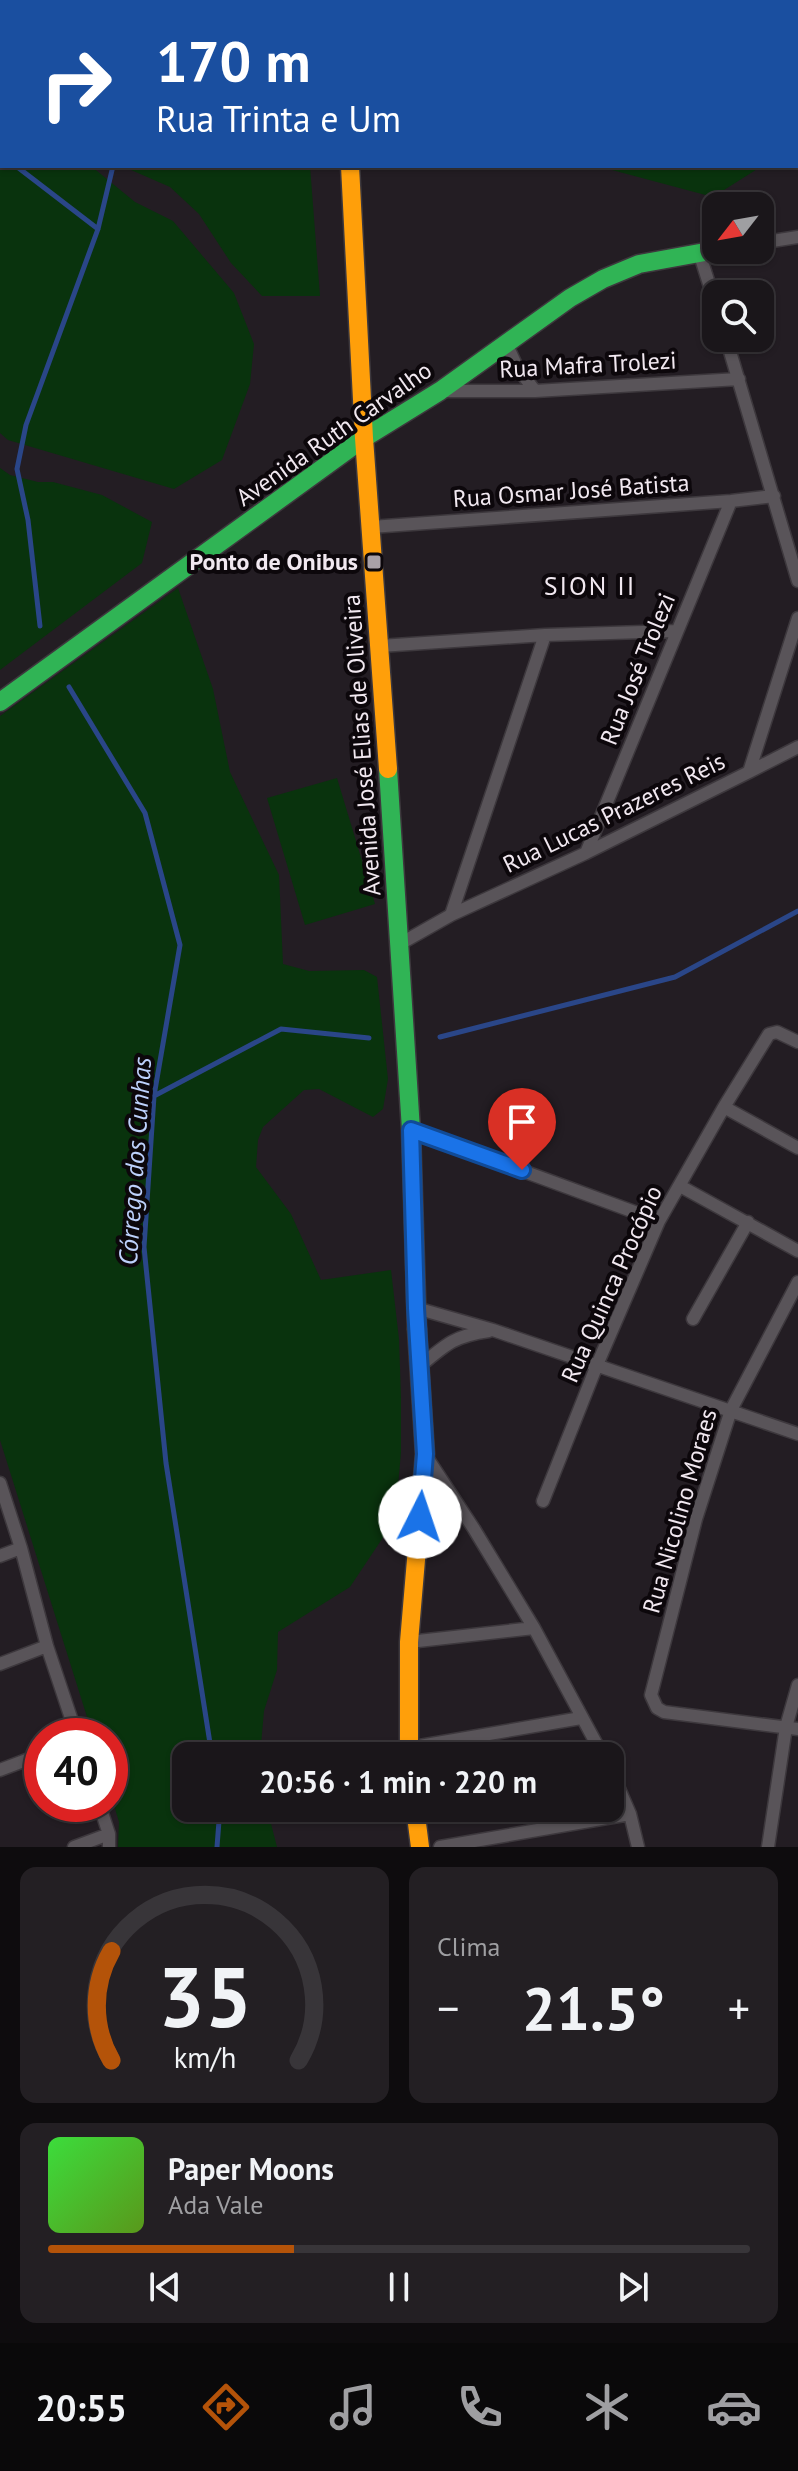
<!DOCTYPE html>
<html lang="pt">
<head>
<meta charset="utf-8">
<style>
  body { margin:0; font-family:"PT Sans",sans-serif; background:#231f23; color:#f1f3f6; height:100vh; display:flex; flex-direction:column; font-size:30px; white-space:nowrap }
  * { box-sizing:border-box; margin:0 }
  p { font-size:26px; color:#9f9fa2 }
  .icon { flex:none; width:44px; height:44px; fill:none; stroke:currentColor; stroke-width:2; stroke-linecap:round; stroke-linejoin:round }
  .map { position:relative; height:1847px; overflow:hidden }
  .side { display:flex; flex-direction:column; gap:20px; padding:20px; background:#0e0c0e; flex:1 }
  .side>* { flex:none }
  .banner { position:absolute; left:0px; top:0px; width:798px; height:168px; box-shadow:0 2px 6px #0004,0 0 0 2px #383539; background:#1a4fa0; color:#fff; overflow:hidden }
  .needle { width:52px; rotate:239deg }
  .tools { position:absolute; left:702px; top:192px; display:grid; gap:16px }
  .tools a { display:grid; place-items:center; width:72px; height:72px; border-radius:16px; background:#1a161a; box-shadow:0 2px 6px #0004,0 0 0 2px #383539; font-size:40px }
  .speed { position:absolute; left:24px; top:1718px; display:flex; gap:16px; font-size:40px; font-weight:700; text-align:center }
  .speed>* { display:grid; place-content:center; width:104px; height:104px; border-radius:50%; background:#1a161a; box-shadow:0 2px 6px #0004,0 0 0 2px #383539; line-height:1 }
  .speed .limit { border:12px solid #d22; background:#fff; color:#111 }
  .pin { position:absolute; display:grid; place-items:center; width:68px; height:68px; color:#fff; margin:-82px -34px; border-radius:50% 50% 50% 0; rotate:-45deg; box-shadow:0 0 8px #0007 }
  .pin .icon { rotate:45deg }
  .me { position:absolute; width:88px; margin:-44px; rotate:4deg; stroke-linejoin:round; filter:drop-shadow(0 0 6px #0008) }
  .turn { display:flex; align-items:center; gap:28px; height:168px; padding:0 24px; font-size:36px }
  .turn .icon { width:104px; height:104px; stroke-width:2.5 }
  .turn b { display:block; font-size:56px; line-height:68px }
  .big { font-size:60px; font-weight:700; line-height:1.1 }
  .side .card { flex:1; display:flex; flex-direction:column; justify-content:center; gap:12px; min-width:0; padding:0 28px; border-radius:16px; background:#231f23 }
  .side .dial { align-items:center; gap:0 }
  .dial svg { height:208px; overflow:visible; fill:none; stroke:#383539; stroke-width:7; stroke-linecap:round; text-anchor:middle }
  .dial text { fill:#f1f3f6; stroke:none }
  .song { display:flex; align-items:center; gap:24px }
  .cover { width:96px; height:96px; border-radius:12px; background:linear-gradient(135deg,hsl(120 70% 55%),hsl(90 70% 35%)) }
  .played { height:8px; border-radius:4px; background:linear-gradient(90deg,#b45309 35%,#383539 35%) }
  .keys { display:flex; justify-content:space-around; direction:ltr }
  .heat { display:flex; justify-content:space-between; align-items:center; font-size:44px; direction:ltr }
  .side .tiles { flex:1; display:grid; gap:20px; grid-template-columns:1fr 1fr }
  .card:last-child { grid-column:span 2 }
  .trip { position:absolute; left:172px; top:1742px; width:452px; height:80px; border-radius:16px; background:#1a161a; box-shadow:0 2px 6px #0004,0 0 0 2px #383539; font-weight:700; line-height:80px; text-align:center }
  .dock { display:flex; height:128px; justify-content:space-around; align-items:center; background:#0a090a; color:#9f9fa2 }
  .dock .icon { width:56px; height:56px }
  .dock .on { color:#b45309 }
  .dock b { font-size:36px; color:#f1f3f6 }
  .map>svg:first-child { display:block }
  .green { fill:#09330d }
  .lines { fill:none; stroke-linecap:round; stroke-linejoin:round }
  .stream { stroke:#2a4688; stroke-width:5 }
  .street-casing { stroke:#3d383d; stroke-width:15 }
  .fast-casing { stroke:#3d383d; stroke-width:21 }
  .slow-casing { stroke:#3d383d; stroke-width:21 }
  .street { stroke:#595459; stroke-width:12 }
  .fast { stroke:#30b455; stroke-width:18 }
  .slow { stroke:#ff9f0a; stroke-width:18 }
  .route-casing { stroke:#114b97; stroke-width:20 }
  .route { stroke:#1a73e8; stroke-width:14 }
  .poi-dot { fill:#a9a1a8; stroke:#0c070b; stroke-width:3 }
  .labels { text-anchor:middle; stroke-width:8; stroke-linejoin:round; paint-order:stroke }
  .street-label { font-size:24px; fill:#f1e8f0; stroke:#0c070b }
  .poi-label { font-size:24px; font-weight:bold; fill:#f1e8f0; stroke:#0c070b; text-anchor:end }
  .neighbourhood-label { font-size:26px; letter-spacing:2px; fill:#f1e8f0; stroke:#0c070b }
  .water-label { font-size:26px; font-style:italic; fill:#bdd1fb; stroke:#0c070b }
</style>
</head>
<body>
<div class="map">
<svg width="798" height="1847" viewBox="0 0 798 1847">
  <rect width="100%" height="100%" fill="#231d23"/>
  <!-- green -->
  <path class="green" d="M0 0H297V2H2V104H0Z
    M510 0H798V144L796 145V2H510Z
    M0 132H2V166H91L135 202 173 221 234 293 254 344 250 384 222 460 174 489 8 440 0 433Z
    M122 166H310L320 296H262L231 263 199 214 170 187Z
    M597 166H762L713 197Z
    M0 468 10 475 38 482H53L102 495 152 522 142 563 0 670Z
    M178 588 213 689 230 772 279 875 283 964 309 971 364 970 377 977 388 1079 383 1109 373 1117 319 1089 304 1090 263 1127 258 1140 256 1167 291 1214 321 1280 391 1270 399 1339 401 1398V1452L396 1509 390 1527 350 1587 278 1632 277 1670 264 1711 260 1756H186V1808H267L277 1847H118L119 1822 110 1792V1736H93L0 1440V716Z
    M337 778 375 904 305 925 267 798Z"/>
  <g class="lines">
    <!-- stream -->
    <path class="stream" d="M91 0 93 2
      M0 159H2
      M16 166 98 229
      M40 626 28 520 17 469 26 425 98 229 113 166
      M69 687 145 813 180 945 154 1096 144 1247 166 1463 212 1756
      M440 1037 675 977 798 911
      M154 1096 281 1029 369 1038
      M217 1847 220 1808"/>
    <!-- street casing -->
    <g class="street-casing">
      <path id="street" d="M341 0V2
        M760 243 798 237
        M699 252 716 306
        M726 338 798 581
        M506 343 517 367 535 391
        M440 391H535L739 379
        M371 527 731 501 774 496
        M380 646 545 635 676 631
        M749 772 798 747
        M586 853 731 501
        M451 915 545 635
        M398 945 451 915 586 853 749 772 798 618
        M724 1107 798 1148
        M411 1130 659 1221
        M680 1186 798 1251
        M798 1282 731 1410 696 1519 651 1695 657 1708 664 1712 798 1729
        M416 1308 493 1330 798 1434
        M693 1319 748 1222
        M419 1367C446 1344 454 1336 489 1331
        M426 1456 474 1529 534 1628 603 1756
        M0 1483 21 1548 47 1646 77 1736
        M543 1501 597 1365 659 1221 724 1107 769 1034 777 1032 798 1042
        M0 1556 21 1548
        M409 1642 534 1628
        M0 1664 47 1646
        M408 1748 581 1718
        M610 1768 630 1814 638 1847
        M0 1770 42 1754
        M99 1804 109 1834V1847
        M74 1847 109 1834
        M440 1847 630 1814
        M768 1847 786 1727 798 1685"/>
    </g>
    <!-- fast casing -->
    <g class="fast-casing">
      <path id="fast" d="M0 702 364 438 440 391 570 298 603 279 639 264 716 250
        M388 769 411 1130 417 1329"/>
    </g>
    <!-- slow casing -->
    <g class="slow-casing">
      <path id="slow" d="M350 166 364 438 388 769
        M409 1756V1642L425 1454 417 1329
        M415 1808 420 1847"/>
    </g>
    <!-- street -->
    <use href="#street" class="street"/>
    <!-- fast -->
    <use href="#fast" class="fast"/>
    <!-- slow -->
    <use href="#slow" class="slow"/>
  </g>
  <g class="lines">
    <!-- route casing -->
    <g class="route-casing">
      <path id="route" d="M420 1517 425 1454 416 1308 411 1130 522 1170"/>
    </g>
    <!-- route -->
    <use href="#route" class="route"/>
  </g>
  <!-- markers -->
  <rect class="poi-dot" x="366" y="554" width="16" height="16" rx="4"/>
  <g class="labels">
    <!-- street labels -->
    <g class="street-label">
      <text transform="translate(588 365) rotate(-3)" y="8">Rua Mafra Trolezi</text>
      <text transform="translate(334 434) rotate(-35)" y="8">Avenida Ruth Carvalho</text>
      <text transform="translate(571 491) rotate(-4)" y="8">Rua Osmar José Batista</text>
      <text transform="translate(638 669) rotate(-68)" y="8">Rua José Trolezi</text>
      <text transform="translate(362 745) rotate(-94)" y="8">Avenida José Elias de Oliveira</text>
      <text transform="translate(614 813) rotate(-26)" y="8">Rua Lucas Prazeres Reis</text>
      <text transform="translate(612 1284) rotate(-66)" y="8">Rua Quinca Procópio</text>
      <text transform="translate(680 1511) rotate(-74)" y="8">Rua Nicolino Moraes</text>
    </g>
    <!-- poi labels -->
    <g class="poi-label">
      <text x="358" y="570">Ponto de Onibus</text>
    </g>
    <!-- neighbourhood labels -->
    <g class="neighbourhood-label">
      <text x="590" y="595">SION II</text>
    </g>
    <!-- water labels -->
    <g class="water-label">
      <text transform="translate(135 1161) rotate(-86)" y="9">Córrego dos Cunhas</text>
    </g>
  </g>
</svg>
<div class="tools">
<a><svg class="needle" viewBox="-14 -14 28 28"><path d="M0-13l5 13h-10z" fill="#e53935"/><path d="M0 13l5-13h-10z" fill="#9f9fa2"/></svg></a>
<a><svg class="icon" aria-label="search" viewBox="0 0 24 24"><circle cx="10" cy="10" r="6"/><path d="M15 15l6 6"/></svg></a>
</div>
<div class="speed"><div class="limit">40</div></div>
<div class="pin" style="left:522px;top:1170px;background:#d93025"><svg class="icon" aria-label="arrive" viewBox="0 0 24 24"><path d="M6 21V4h12l-3 4 3 4H6"/></svg></div>
<svg class="me" style="left:420px;top:1517px" viewBox="-20 -20 40 40"><circle r="19" fill="#fff"/><path d="M0-13L10 11 0 6-10 11z" fill="#1a73e8"/></svg>
<div class="trip">20:56 · 1 min · 220 m</div>
<div class="banner">
<div class="turn"><svg class="icon" aria-label="right" viewBox="0 0 24 24"><path d="M7 20v-9h11M14 6l5 5-5 5"/></svg><div><b>170 m</b>Rua Trinta e Um</div></div>
</div>
</div>
<section class="side">
<div class="tiles">
<div class="card dial"><svg viewBox="0 0 100 80">
<path d="M14 69A42 42 0 1 1 86 69"/>
<path d="M14 69A42 42 0 0 1 14 27" stroke="#b45309"/>
<text x="50" y="56" font-size="32" font-weight="700">35</text>
<text x="50" y="72" font-size="11">km/h</text>
</svg></div>
<div class="card"><p>Clima</p>
<div class="heat"><a>−</a><b class="big">21.5°</b><a>+</a></div>
</div>
<div class="card">
<div class="song"><i class="cover"></i><div><b>Paper Moons</b><p>Ada Vale</p></div></div>
<div class="played"></div>
<div class="keys"><svg class="icon" aria-label="previous" viewBox="0 0 24 24"><path d="M18 5L8 12l10 7zM5 5v14"/></svg><svg class="icon" aria-label="pause" viewBox="0 0 24 24"><path d="M8 5v14M16 5v14"/></svg><svg class="icon" aria-label="next" viewBox="0 0 24 24"><path d="M6 5l10 7-10 7zM19 5v14"/></svg></div>
</div>
</div>
</section>
<nav class="dock">
<b>20:55</b>
<svg class="icon on" aria-label="directions" viewBox="0 0 24 24"><path d="M12 3l9 9-9 9-9-9zM9 14v-3h6M13 9l2 2-2 2"/></svg>
<svg class="icon" aria-label="music" viewBox="0 0 24 24"><path d="M9 18V5l10-2v13"/><circle cx="6" cy="18" r="3"/><circle cx="16" cy="16" r="3"/></svg>
<svg class="icon" aria-label="phone" viewBox="0 0 24 24"><path d="M5 4h4l2 5-3 2q2 4 5 5l2-3 5 2v4C11 20 4 13 5 4z"/></svg>
<svg class="icon" aria-label="climate" viewBox="0 0 24 24"><path d="M12 3v18M4 7l16 10M4 17L20 7"/></svg>
<svg class="icon" aria-label="car" viewBox="0 0 24 24"><path d="M5 17H2v-5l4-1 3-4h7l3 4 3 1v5h-3M9 17h6M6 11h13"/><circle cx="7" cy="17" r="2"/><circle cx="17" cy="17" r="2"/></svg>
</nav>
</body>
</html>
